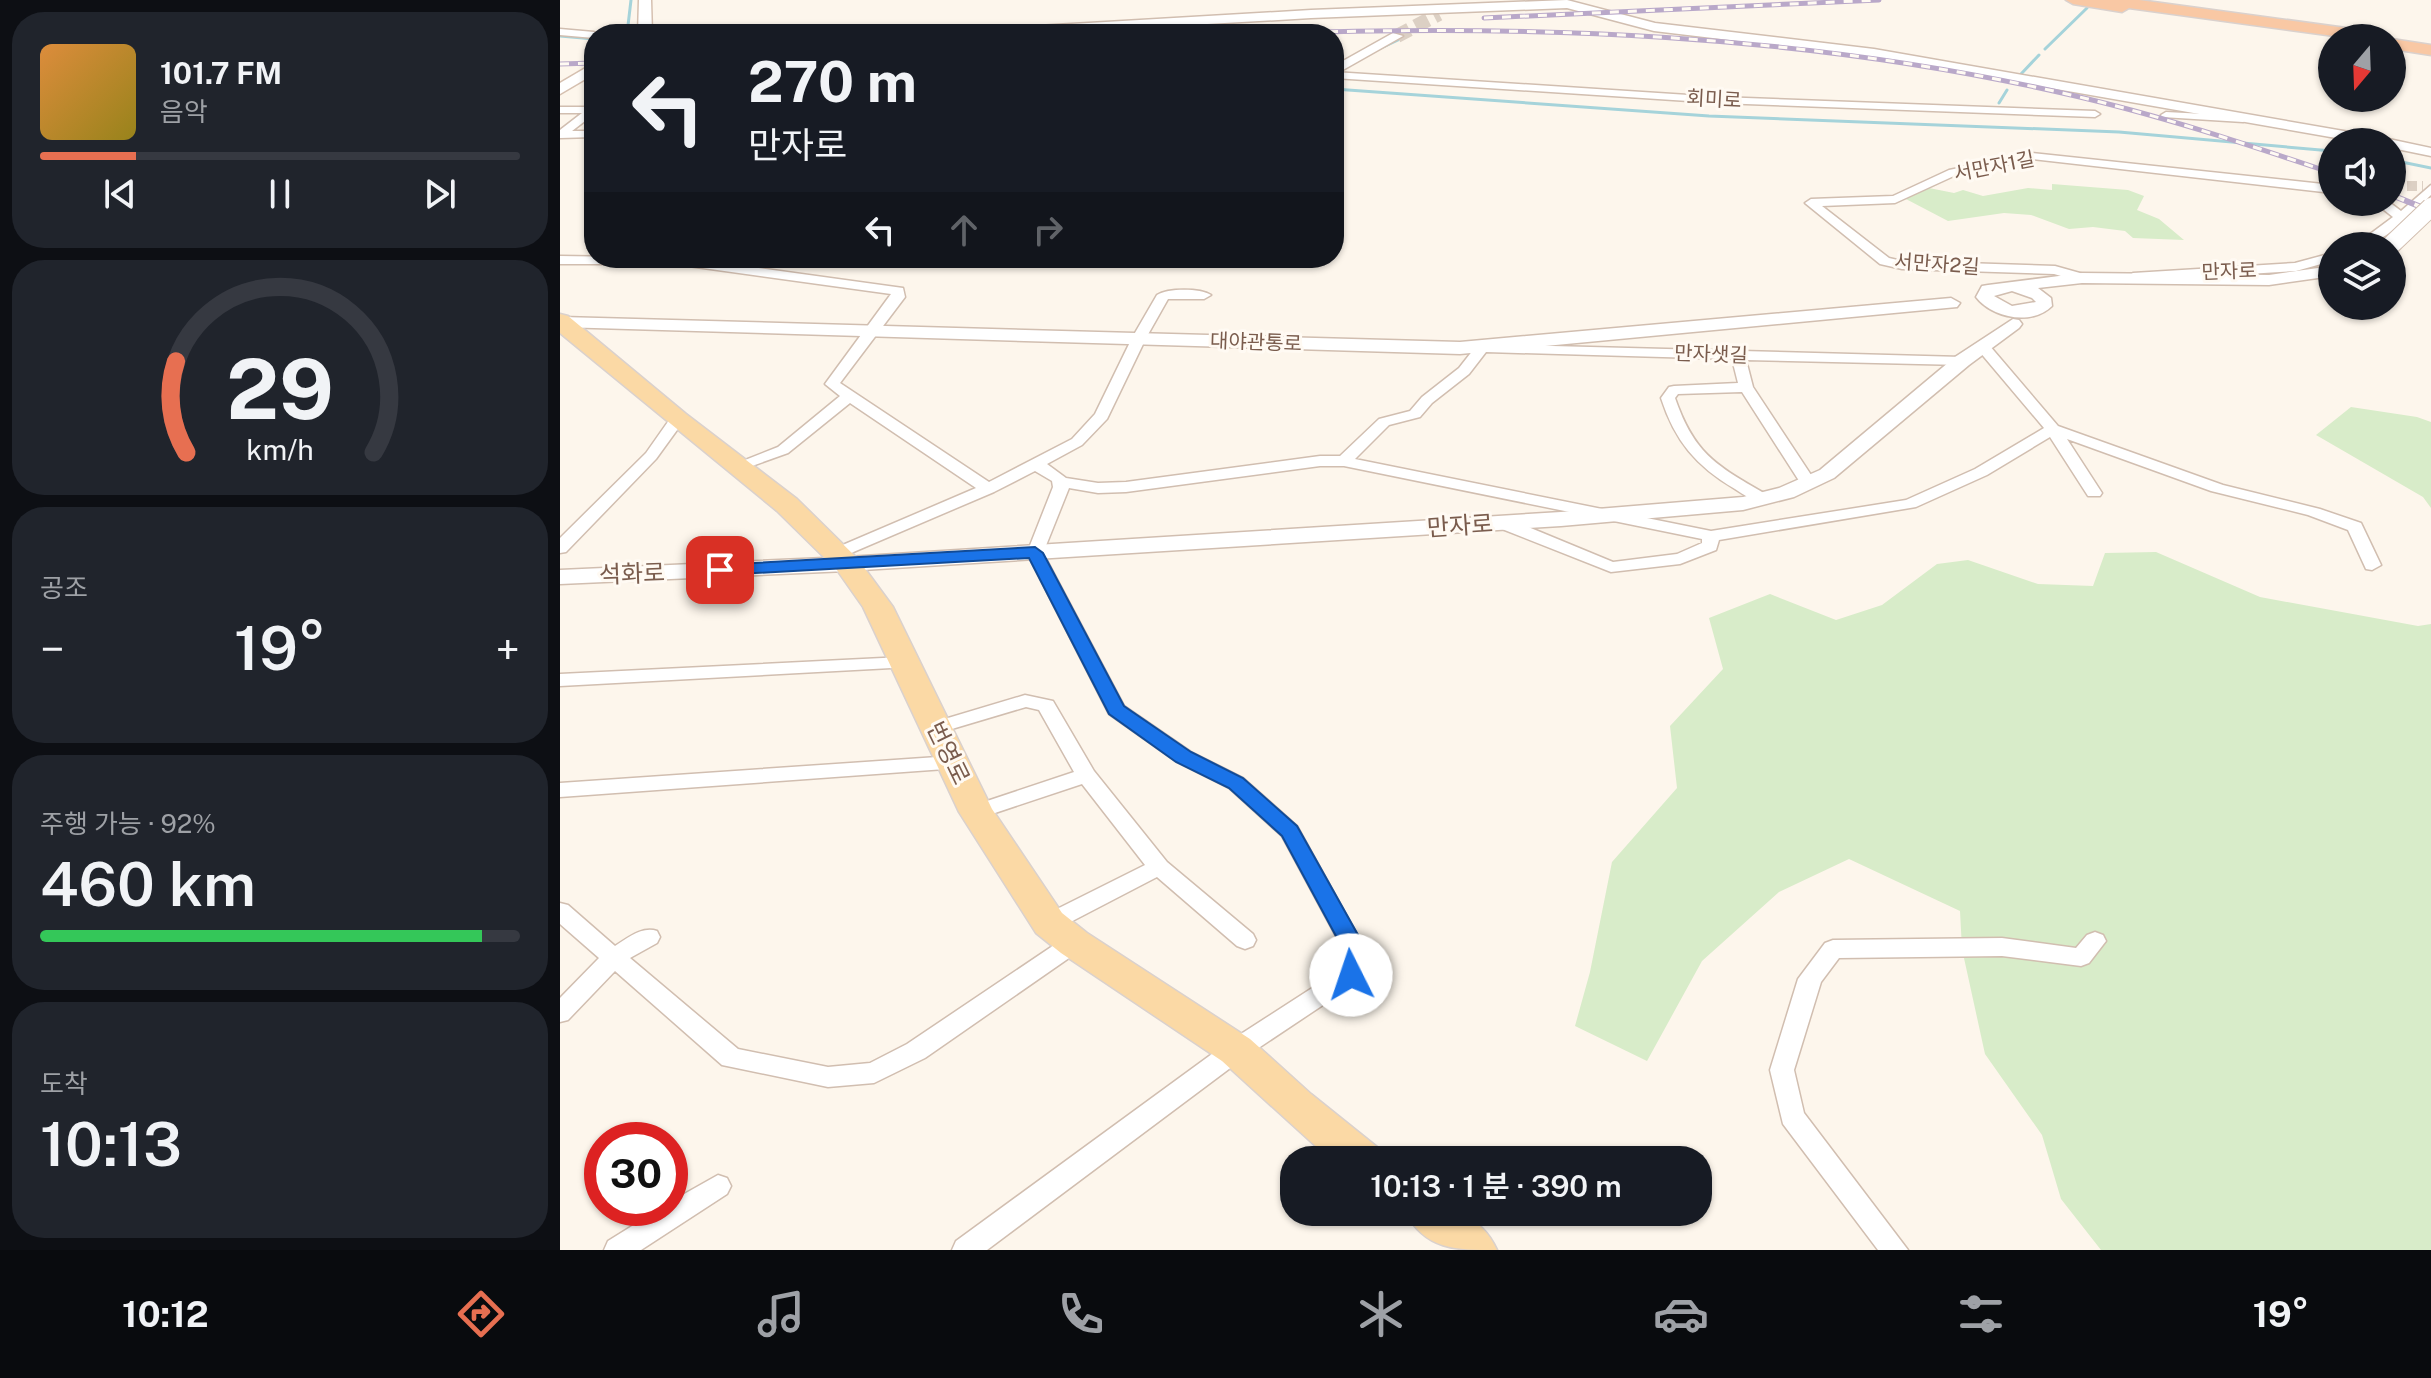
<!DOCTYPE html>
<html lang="ko">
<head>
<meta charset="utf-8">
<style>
  body { margin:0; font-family:"Public Sans","Noto Sans KR",sans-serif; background:#20242c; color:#f1f3f6; height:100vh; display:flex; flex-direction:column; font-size:30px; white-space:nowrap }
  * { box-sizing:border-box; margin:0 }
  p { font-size:26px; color:#9ea1a6 }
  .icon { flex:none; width:44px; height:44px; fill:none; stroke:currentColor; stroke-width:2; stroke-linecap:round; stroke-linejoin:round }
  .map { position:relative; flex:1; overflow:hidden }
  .side { display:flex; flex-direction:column; gap:12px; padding:12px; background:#0d0f14; width:560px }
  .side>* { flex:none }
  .guide { position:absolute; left:24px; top:24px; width:760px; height:244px; border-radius:32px; box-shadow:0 2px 6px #0004; background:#171b24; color:#f1f3f6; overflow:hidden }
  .needle { width:52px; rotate:199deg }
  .tools { position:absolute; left:1758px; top:24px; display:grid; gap:16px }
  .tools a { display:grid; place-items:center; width:88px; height:88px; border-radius:50%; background:#171b24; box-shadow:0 2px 6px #0004; font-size:40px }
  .speed { position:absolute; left:24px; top:1122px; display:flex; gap:16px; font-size:40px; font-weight:700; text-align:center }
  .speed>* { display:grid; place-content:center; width:104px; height:104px; border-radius:50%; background:#171b24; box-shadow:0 2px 6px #0004; line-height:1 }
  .speed .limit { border:12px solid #d22; background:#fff; color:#111 }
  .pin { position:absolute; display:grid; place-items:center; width:68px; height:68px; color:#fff; margin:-34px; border-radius:16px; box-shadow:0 4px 12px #0006 }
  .me { position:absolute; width:88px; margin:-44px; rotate:356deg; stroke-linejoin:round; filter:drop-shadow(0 0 6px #0008) }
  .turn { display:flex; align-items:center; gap:28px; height:168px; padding:0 32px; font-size:36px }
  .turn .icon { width:104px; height:104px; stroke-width:2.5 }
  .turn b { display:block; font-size:56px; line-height:68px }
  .lanes { display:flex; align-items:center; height:76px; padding:0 32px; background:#0003; justify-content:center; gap:40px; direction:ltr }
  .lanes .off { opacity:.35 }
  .big { font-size:60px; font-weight:600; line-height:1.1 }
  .side .card { flex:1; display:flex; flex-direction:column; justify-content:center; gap:12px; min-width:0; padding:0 28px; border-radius:32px; background:#20242c }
  .side .dial { align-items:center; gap:0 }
  .dial svg { height:208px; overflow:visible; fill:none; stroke:#363941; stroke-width:7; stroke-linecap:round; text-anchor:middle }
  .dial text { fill:#f1f3f6; stroke:none }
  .song { display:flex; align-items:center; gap:24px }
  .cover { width:96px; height:96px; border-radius:12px; background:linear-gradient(135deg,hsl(30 70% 55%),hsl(50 70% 35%)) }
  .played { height:8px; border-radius:4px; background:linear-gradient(90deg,#e76f51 20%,#363941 20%) }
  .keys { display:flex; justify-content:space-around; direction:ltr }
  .heat { display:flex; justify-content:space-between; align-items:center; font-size:44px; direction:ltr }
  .charge { height:12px; border-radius:6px; background:linear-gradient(90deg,#34c759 92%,#363941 0) }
  .trip { position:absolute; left:720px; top:1146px; width:432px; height:80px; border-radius:32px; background:#171b24; box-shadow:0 2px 6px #0004; font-weight:600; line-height:80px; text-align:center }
  .tabs { display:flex; height:128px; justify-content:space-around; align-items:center; background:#090b0e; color:#9ea1a6 }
  .tabs .icon { width:56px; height:56px }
  .tabs .selected { color:#e76f51 }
  .tabs b { font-size:36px; color:#f1f3f6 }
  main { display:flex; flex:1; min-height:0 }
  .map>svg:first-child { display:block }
  .green { fill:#d8ecc9 }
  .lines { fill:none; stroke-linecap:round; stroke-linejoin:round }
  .stream { stroke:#a5d3da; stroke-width:3 }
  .minor-tunnel { stroke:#dcd0c4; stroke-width:10; stroke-dasharray:10 5; stroke-linecap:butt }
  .tertiary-tunnel { stroke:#dcd0c4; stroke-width:14; stroke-dasharray:14 7; stroke-linecap:butt }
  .minor-casing { stroke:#d1beb0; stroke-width:3 }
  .tertiary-casing { stroke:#d1beb0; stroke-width:3 }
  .secondary-casing { stroke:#d6c0b0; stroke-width:3 }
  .primary-casing { stroke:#dad1cd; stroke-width:3 }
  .trunk-casing { stroke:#dad1cd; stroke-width:3 }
  .minor { fill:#fff; fill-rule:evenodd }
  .tertiary { fill:#fff; fill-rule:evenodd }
  .secondary { fill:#fff; fill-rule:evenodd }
  .primary { fill:#fbd9a5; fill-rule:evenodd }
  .trunk { fill:#f9c8a4; fill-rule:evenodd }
  .rail-far1-casing { stroke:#b9a8c9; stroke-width:5 }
  .rail-casing { stroke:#b9a8c9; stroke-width:6 }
  .rail-far1 { stroke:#fffaf3; stroke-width:3; stroke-dasharray:9; stroke-linecap:butt }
  .rail { stroke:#fffaf3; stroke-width:4; stroke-dasharray:11; stroke-linecap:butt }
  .tertiary-bridge-casing { stroke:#d1beb0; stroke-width:20; stroke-linecap:butt }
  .tertiary-bridge { stroke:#fff; stroke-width:18 }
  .route { fill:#1a73e8; stroke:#114b97; stroke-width:2 }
  .labels { text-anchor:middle; stroke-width:6; stroke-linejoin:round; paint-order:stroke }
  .far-street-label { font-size:20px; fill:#7a5c4d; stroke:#fffaf3 }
  .street-label { font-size:24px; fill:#7a5c4d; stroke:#fffaf3 }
</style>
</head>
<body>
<main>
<section class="side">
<div class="card">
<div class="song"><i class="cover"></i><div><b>101.7 FM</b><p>음악</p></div></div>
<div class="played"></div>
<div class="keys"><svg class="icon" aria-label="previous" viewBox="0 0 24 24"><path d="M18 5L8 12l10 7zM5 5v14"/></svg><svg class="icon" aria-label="pause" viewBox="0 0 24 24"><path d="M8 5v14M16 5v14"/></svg><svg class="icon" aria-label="next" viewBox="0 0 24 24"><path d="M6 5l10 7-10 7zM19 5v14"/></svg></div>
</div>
<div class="card dial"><svg viewBox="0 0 100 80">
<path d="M14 69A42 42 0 1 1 86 69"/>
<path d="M14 69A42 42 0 0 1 10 34" stroke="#e76f51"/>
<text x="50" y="56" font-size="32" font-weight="700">29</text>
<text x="50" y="72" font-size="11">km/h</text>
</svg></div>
<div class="card"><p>공조</p>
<div class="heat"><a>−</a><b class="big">19°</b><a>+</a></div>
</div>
<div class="card"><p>주행 가능 · 92%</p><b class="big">460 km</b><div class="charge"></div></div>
<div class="card"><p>도착</p><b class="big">10:13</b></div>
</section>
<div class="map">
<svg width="1871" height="1250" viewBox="0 0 1871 1250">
  <rect width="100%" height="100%" fill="#fdf6ec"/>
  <!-- green -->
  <path class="green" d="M1492 184 1568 190 1584 196 1577 210 1599 219 1624 240 1573 238 1565 231 1533 227 1509 229 1471 215 1444 213 1388 221 1344 198 1369 188 1394 193 1403 190 1423 196 1468 188 1492 190Z
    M1791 407 1857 417 1871 422V508L1863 497 1756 435Z
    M1596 552 1700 597 1858 626 1871 624V1250H1541L1501 1199 1482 1135 1425 1054 1402 949 1400 911 1289 859 1219 892 1142 961 1087 1061 1015 1026 1030 972 1052 862 1117 788 1110 726 1163 669 1149 618 1210 594 1276 620 1322 605 1377 564 1408 560 1478 584 1533 586 1545 553Z"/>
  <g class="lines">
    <!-- stream -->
    <path class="stream" d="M67 34 71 0
      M0 36 34 39
      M819 49 838 40
      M1485 49 1527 8
      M1461 74 1479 55
      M774 89 1149 116 1559 132 1772 151
      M1439 103 1447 90
      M1832 160 1871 168"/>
    <!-- minor-tunnel -->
    <path class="minor-tunnel" d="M1832 186H1863"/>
    <!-- tertiary-tunnel -->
    <path class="tertiary-tunnel" d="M837 36 879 14"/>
    <!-- minor casing -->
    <g class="minor-casing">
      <path id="minor" d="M0 29 34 32 38 34H34V38L0 35Z
        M774 72 1159 97 1535 111 1540 114 1535 117 1159 103 774 78Z
        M0 107H34V114L12 131H34V137L0 138V130L22 113H0Z
        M1606 112 1683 116 1688 119 1683 122 1602 117 1601 115Z
        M1472 153 1772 185V193L1472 159 1396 175 1335 203 1262 206 1329 258 1342 261 1495 266 1527 275 1528 278 1522 282 1494 274 1342 269 1320 264 1245 203 1251 199 1333 196 1389 170Z
        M1871 185V195C1850 215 1824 246 1794 246L1833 217 1814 202H1829L1841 211Z
        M1772 253V261L1736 271 1573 281 1567 277 1573 273 1735 263Z
        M0 256 127 258 343 288 345 297 280 383 429 482 512 439 535 414 572 338 597 295C608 288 640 288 651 295L644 299H608L586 338 547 419 522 445 487 464 506 478 538 483 566 482 760 456H780L819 419 850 411 862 397 899 368 917 345 922 344 1402 357 1409 361 1402 365 1186 360 1193 387 1257 484 1249 489 1243 487 1182 392 1118 394 1115 398C1135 456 1158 466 1209 496L1211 499 1203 504C1193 501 1184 495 1175 489 1136 466 1115 441 1101 398L1109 387 1114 386 1178 383 1172 359 926 352 909 374 872 403 860 417 829 425 795 459 1151 531 1346 500 1415 469 1484 428 1419 351V345H1429L1498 426 1663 485 1760 509 1801 523 1821 565 1812 570 1806 569 1788 530 1748 515 1651 491 1507 439 1542 493 1540 496H1528L1490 437 1427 475 1356 507 1159 540 1156 550 1120 564 1051 572 937 527 935 523 937 519H949L1053 562 1117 554 1142 543V539L784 466H760L566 492 538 493 509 488 483 553 564 706 631 752 683 778 737 826 806 951 799 981 685 1057 427 1250H392L396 1241 667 1043 780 970 784 951 722 836 669 788 617 762 549 714 467 553 493 487 492 481 475 471 434 492 277 559 269 554 271 550 416 488 290 403 228 453 178 471 170 466 218 447 280 396 265 384 331 294 114 264H0Z
        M117 414 125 419 96 459 6 552 0 553V538L86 453 112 416Z
        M343 657 352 663 350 667 0 686V674Z
        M465 695 493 701 534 771 607 862 693 934 696 940 693 946 685 949 677 946 597 877 497 929 489 931 481 929 478 923 481 917 585 865 522 784 423 817H409L406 812 409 807 514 772 479 710 466 707 375 734 365 728 368 724Z
        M392 756 399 758 402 763 399 768 0 797V783Z
        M0 903 8 905 55 946C68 938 82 926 97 931L100 937 97 943 70 958 178 1049 268 1067 310 1063 347 1044 506 937 514 934 522 937 525 943 522 949 365 1058 314 1083 268 1087 162 1065 55 971 8 1020 0 1022V998L39 958 0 924Z
        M1535 932 1543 935 1546 941 1529 963 1521 966 1442 956 1279 958 1261 982 1234 1070 1244 1113 1348 1250H1318L1223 1124 1210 1070 1238 979 1265 943 1273 940 1442 938 1516 948 1527 935Z
        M158 1175 167 1178 171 1186 167 1194 81 1250H44L48 1241 101 1208H110V1202Z"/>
    </g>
    <!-- tertiary casing -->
    <g class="tertiary-casing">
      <path id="tertiary" d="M1007 0 1095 23 1314 49 1824 138 1871 148V156L1832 148V142H1799L1314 57 1094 31 1007 8 751 18 475 34H405L411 30 751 10Z
        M87 27 142 30 148 34H83V28Z
        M833 33 843 36 774 75V66Z
        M1772 266V276L1709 285 1522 283 1478 288 1491 298 1492 306C1472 326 1432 318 1416 297L1422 286 1428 285 1522 273 1709 275ZM1452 291 1472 298 1476 302 1452 306 1434 296Z
        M1391 298 1400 303 1397 307 900 354 0 327 2 317 900 342Z
        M1453 319 1459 320 1462 324 1459 328 1409 365 1274 478 1234 497 1183 510 1001 526 287 571 0 584V570L287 557 1001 512 1183 497 1219 488 1260 470 1395 357Z"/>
    </g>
    <!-- secondary casing -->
    <g class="secondary-casing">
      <path id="secondary" d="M79 0H91L92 34H78Z
        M34 63V74L0 94V83Z"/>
    </g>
    <!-- primary casing -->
    <g class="primary-casing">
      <path id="primary" d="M0 314 8 316 126 414 237 499 297 558 333 607 432 809 502 913 527 933 690 1039 751 1094 817 1147 823 1160H771L662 1061 501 953 476 933 399 812 303 607 277 570 217 511 0 333Z
        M845 1212C885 1212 917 1207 937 1250 895 1250 866 1250 845 1212Z"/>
    </g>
    <!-- trunk casing -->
    <g class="trunk-casing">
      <path id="trunk" d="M1506 0H1579L1823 33 1831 38H1789L1569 8 1562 12 1513 4Z
        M1832 39 1871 45V55L1832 49Z"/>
    </g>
    <!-- minor -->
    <use href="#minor" class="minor"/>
    <!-- tertiary -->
    <use href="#tertiary" class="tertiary"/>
    <!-- secondary -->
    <use href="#secondary" class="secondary"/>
    <!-- primary -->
    <use href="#primary" class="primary"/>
    <!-- trunk -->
    <use href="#trunk" class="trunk"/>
    <!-- rail-far1 casing -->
    <g class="rail-far1-casing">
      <path id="rail-far1" d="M924 18 1319 0
        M580 34 708 28
        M697 34C970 24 1243 33 1511 95 1599 115 1686 144 1772 173
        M0 64 34 63
        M1832 195 1839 198"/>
    </g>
    <!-- rail casing -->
    <g class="rail-casing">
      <path id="rail" d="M1834 196 1871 211"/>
    </g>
    <!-- rail-far1 -->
    <use href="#rail-far1" class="rail-far1"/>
    <!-- rail -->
    <use href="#rail" class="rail"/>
    <!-- tertiary-bridge casing -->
    <g class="tertiary-bridge-casing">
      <path id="tertiary-bridge" d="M1830 246 1871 207"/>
    </g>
    <!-- tertiary-bridge -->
    <use href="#tertiary-bridge" class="tertiary-bridge"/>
  </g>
  <!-- route -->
  <path class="route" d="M475 547 483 553 564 706 631 752 683 778 737 826 807 951 799 981 791 984 782 981 779 975 784 951 722 836 669 788 616 762 549 714 469 558 160 575 151 570 160 565Z"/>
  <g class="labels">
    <!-- far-street labels -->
    <g class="far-street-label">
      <text transform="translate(1154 99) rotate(3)" y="7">회미로</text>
      <text transform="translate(1434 166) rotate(-11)" y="7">서만자1길</text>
      <text transform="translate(1377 264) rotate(4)" y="7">서만자2길</text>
      <text transform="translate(1669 271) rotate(-2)" y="7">만자로</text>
      <text transform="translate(696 342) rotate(2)" y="7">대야관통로</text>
      <text transform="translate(1151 354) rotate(2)" y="7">만자샛길</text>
    </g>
    <!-- street labels -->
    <g class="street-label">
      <text transform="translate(900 526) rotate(-4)" y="8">만자로</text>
      <text transform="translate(72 574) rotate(-2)" y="8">석화로</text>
      <text transform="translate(388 753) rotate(64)" y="8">번영로</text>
    </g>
  </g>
</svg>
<div class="tools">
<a><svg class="needle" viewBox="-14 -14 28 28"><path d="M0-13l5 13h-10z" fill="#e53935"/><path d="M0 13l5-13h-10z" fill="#9ea1a6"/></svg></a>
<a><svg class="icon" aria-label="sound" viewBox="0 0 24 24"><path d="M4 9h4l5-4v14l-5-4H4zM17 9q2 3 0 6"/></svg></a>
<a><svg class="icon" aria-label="layers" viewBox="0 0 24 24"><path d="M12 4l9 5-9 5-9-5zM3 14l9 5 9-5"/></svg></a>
</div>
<div class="speed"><div class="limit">30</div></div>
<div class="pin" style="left:160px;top:570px;background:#d93025"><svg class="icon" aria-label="arrive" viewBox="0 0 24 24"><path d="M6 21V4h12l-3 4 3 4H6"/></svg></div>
<svg class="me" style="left:791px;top:975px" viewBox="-20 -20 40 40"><circle r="19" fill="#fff"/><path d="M0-13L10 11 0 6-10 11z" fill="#1a73e8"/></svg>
<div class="trip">10:13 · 1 분 · 390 m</div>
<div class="guide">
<div class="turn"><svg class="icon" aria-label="left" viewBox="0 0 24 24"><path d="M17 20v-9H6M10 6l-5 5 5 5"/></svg><div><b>270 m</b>만자로</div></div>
<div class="lanes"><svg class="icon" aria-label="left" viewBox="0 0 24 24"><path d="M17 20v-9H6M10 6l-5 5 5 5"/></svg><svg class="icon off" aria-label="ahead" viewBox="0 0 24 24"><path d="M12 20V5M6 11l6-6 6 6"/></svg><svg class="icon off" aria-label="right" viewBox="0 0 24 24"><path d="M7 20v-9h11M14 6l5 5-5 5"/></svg></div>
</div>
</div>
</main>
<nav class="tabs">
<b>10:12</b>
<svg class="icon selected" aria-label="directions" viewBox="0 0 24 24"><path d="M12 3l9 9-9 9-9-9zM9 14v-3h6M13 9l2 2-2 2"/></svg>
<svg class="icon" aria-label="music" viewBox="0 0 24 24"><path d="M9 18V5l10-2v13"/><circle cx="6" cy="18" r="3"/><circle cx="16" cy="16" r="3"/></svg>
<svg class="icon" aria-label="phone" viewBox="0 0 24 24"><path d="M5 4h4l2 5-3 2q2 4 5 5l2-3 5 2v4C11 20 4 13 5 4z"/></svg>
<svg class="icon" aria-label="climate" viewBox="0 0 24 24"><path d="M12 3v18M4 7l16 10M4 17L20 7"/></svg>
<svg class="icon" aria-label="car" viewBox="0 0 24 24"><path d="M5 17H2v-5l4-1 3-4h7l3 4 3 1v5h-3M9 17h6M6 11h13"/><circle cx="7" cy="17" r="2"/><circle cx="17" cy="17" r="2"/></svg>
<svg class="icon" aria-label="filters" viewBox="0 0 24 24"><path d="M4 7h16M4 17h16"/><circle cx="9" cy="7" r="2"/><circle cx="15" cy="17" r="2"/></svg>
<b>19°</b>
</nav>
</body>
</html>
